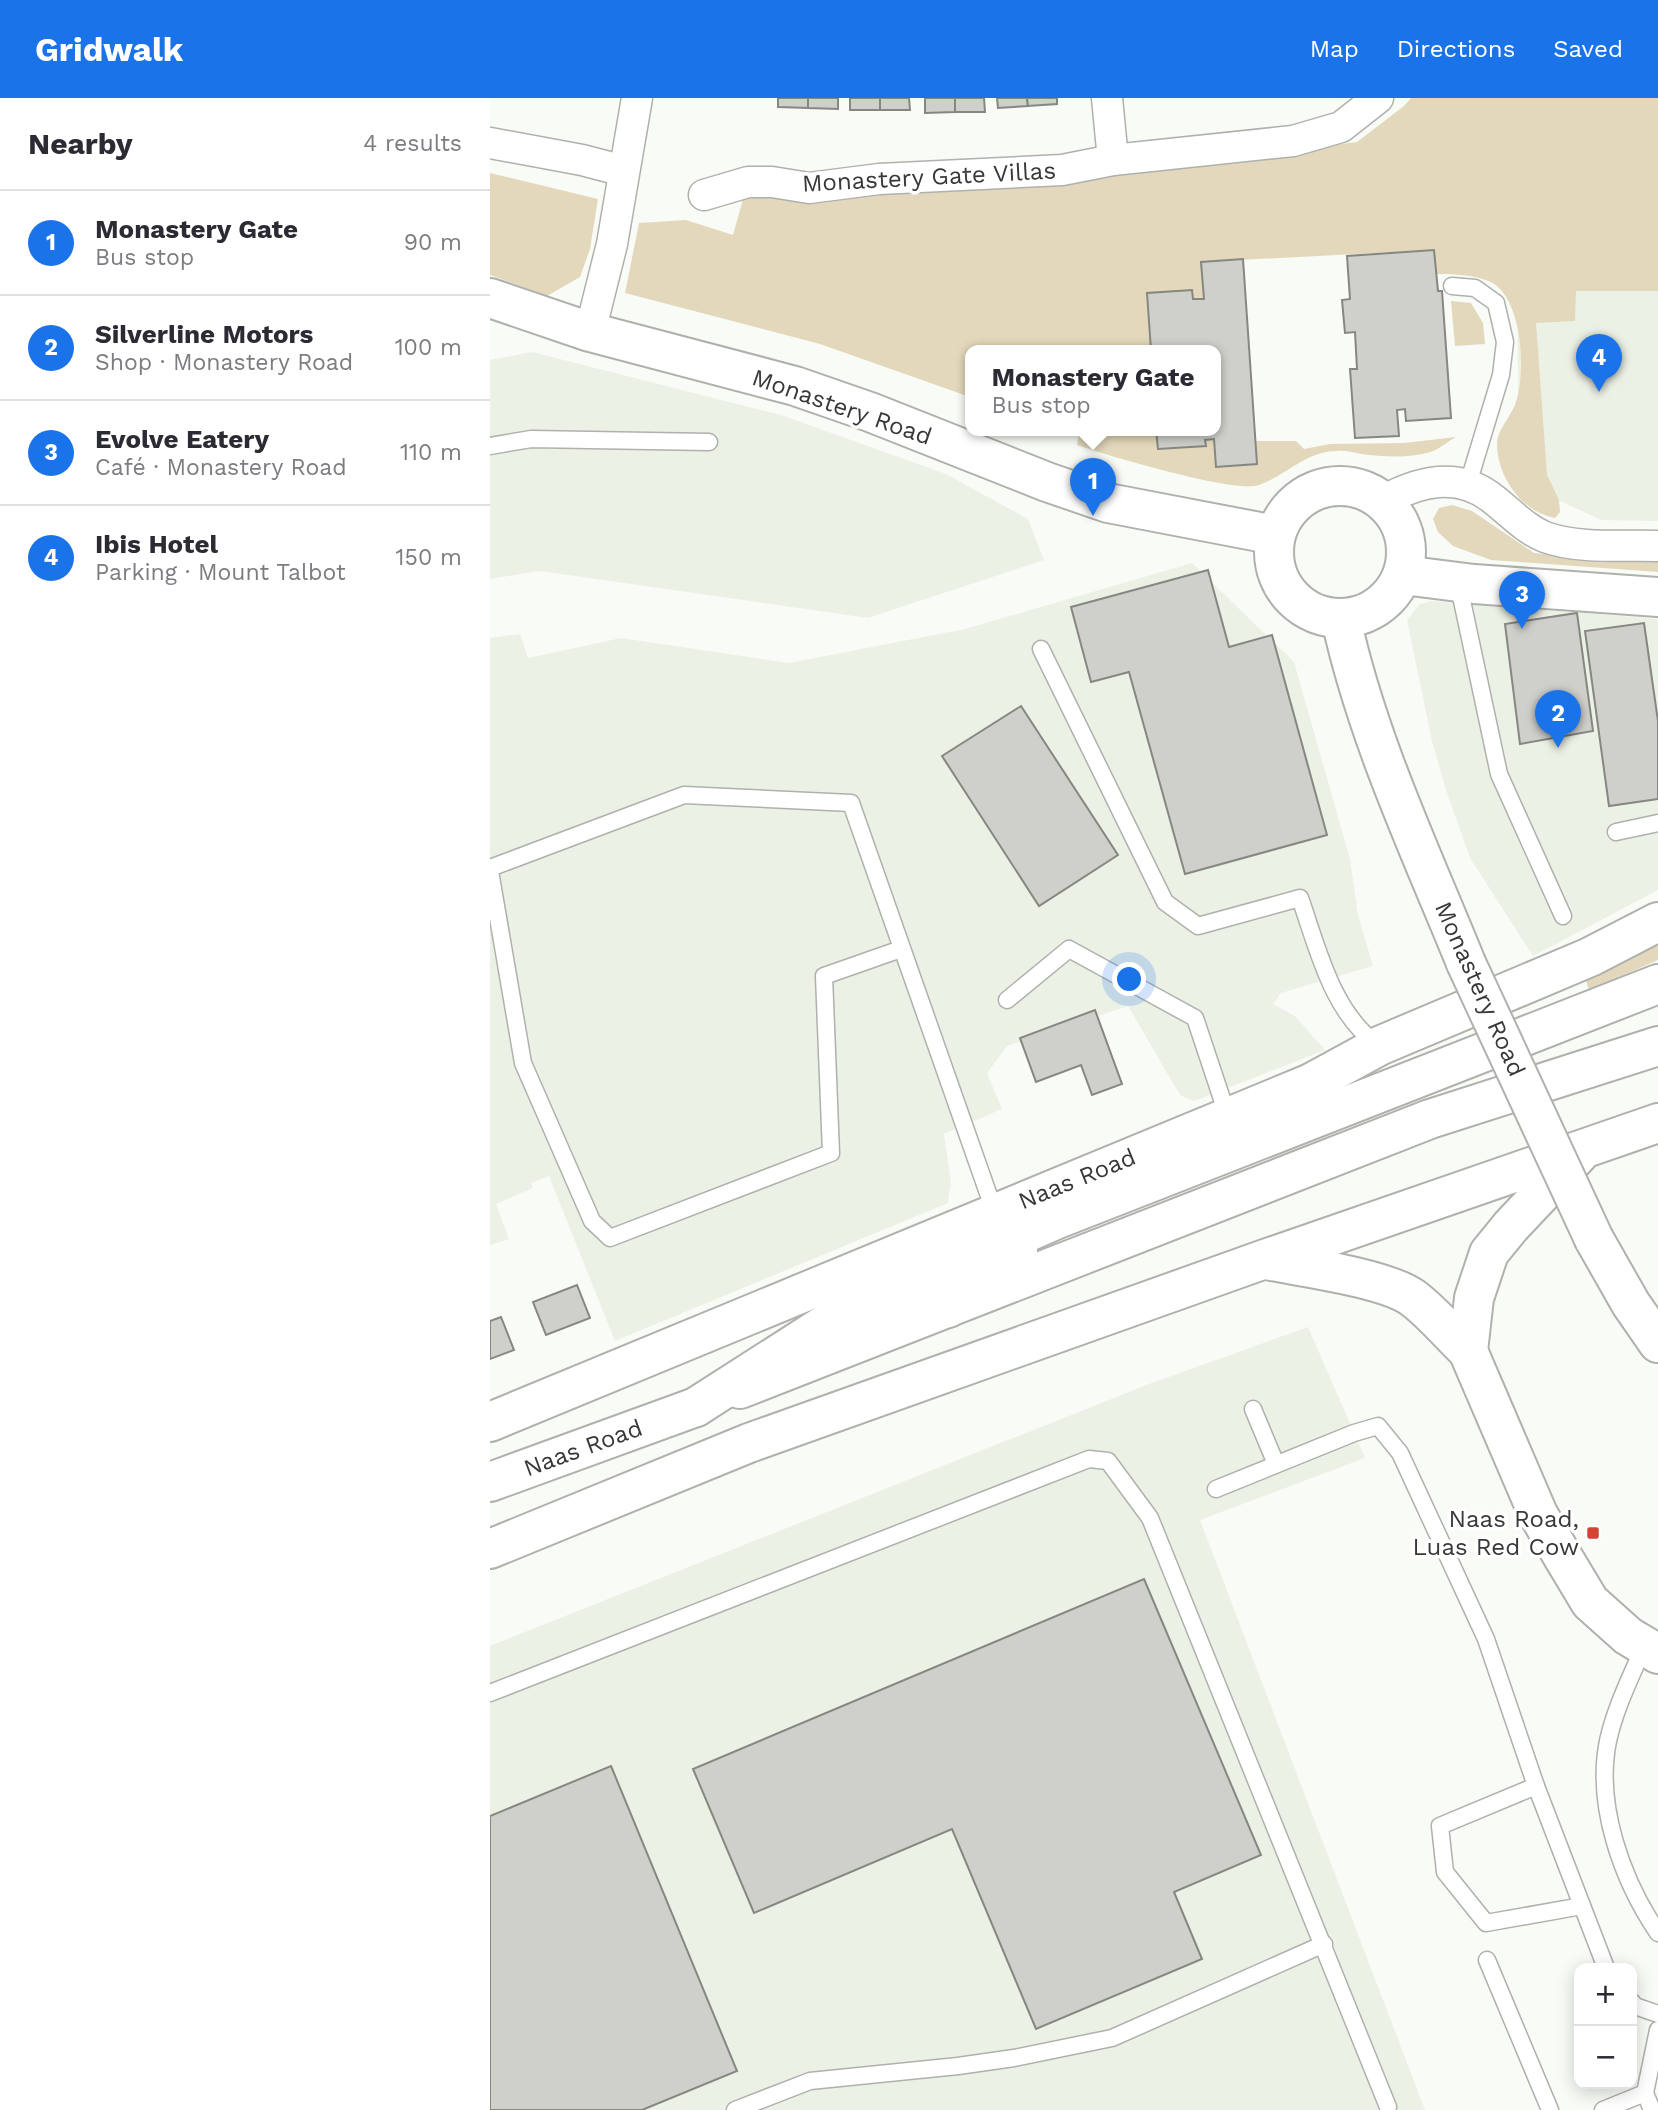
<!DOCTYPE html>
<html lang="en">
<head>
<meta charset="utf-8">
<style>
  :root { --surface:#fff; --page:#f2f2f3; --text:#2b2b33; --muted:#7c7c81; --line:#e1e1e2; --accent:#1a73e8 }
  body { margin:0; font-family:"Work Sans",sans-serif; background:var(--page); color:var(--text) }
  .controls { position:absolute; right:21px; bottom:21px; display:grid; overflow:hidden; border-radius:14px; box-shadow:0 4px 18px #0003 }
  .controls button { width:63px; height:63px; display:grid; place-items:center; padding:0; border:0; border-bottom:2px solid var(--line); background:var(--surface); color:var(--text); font:35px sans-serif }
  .you { position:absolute; left:640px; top:882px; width:24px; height:24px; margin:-18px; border:5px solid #fff; border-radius:50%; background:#1a73e8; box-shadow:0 0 0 10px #1a73e833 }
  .badge { display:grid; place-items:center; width:46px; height:46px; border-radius:50%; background:var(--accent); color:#fff; font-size:23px; font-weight:700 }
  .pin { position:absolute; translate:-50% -58px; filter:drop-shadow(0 2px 4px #0008) }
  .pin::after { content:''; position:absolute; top:37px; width:24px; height:21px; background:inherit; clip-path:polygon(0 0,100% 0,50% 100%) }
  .popup { position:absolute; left:475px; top:247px; width:256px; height:91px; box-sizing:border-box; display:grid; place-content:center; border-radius:14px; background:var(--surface); filter:drop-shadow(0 2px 5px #0005); font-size:23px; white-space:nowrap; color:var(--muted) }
  .popup b { font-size:26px; color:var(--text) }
  .popup::after { content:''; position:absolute; left:50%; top:100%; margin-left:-14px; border:14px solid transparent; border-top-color:var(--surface) }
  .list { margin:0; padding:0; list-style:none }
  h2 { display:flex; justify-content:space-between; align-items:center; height:91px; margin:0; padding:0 28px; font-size:30px }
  h2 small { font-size:23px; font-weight:400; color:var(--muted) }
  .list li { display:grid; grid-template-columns:46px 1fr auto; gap:21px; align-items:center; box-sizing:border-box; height:105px; padding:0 28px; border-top:2px solid var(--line) }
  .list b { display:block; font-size:26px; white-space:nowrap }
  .list p { margin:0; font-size:23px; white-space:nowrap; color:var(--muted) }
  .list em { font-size:23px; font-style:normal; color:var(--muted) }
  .map { position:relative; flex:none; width:1168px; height:2012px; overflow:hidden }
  header { display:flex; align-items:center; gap:42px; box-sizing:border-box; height:98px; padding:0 35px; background:var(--accent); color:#fff }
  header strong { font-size:33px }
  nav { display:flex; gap:38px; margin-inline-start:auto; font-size:24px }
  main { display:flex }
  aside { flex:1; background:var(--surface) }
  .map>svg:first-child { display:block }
</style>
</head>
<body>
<header>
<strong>Gridwalk</strong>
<nav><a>Map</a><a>Directions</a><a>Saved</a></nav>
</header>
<main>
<aside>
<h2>Nearby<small>4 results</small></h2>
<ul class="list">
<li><span class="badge">1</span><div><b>Monastery Gate</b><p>Bus stop</p></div><em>90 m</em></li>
<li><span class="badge">2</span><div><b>Silverline Motors</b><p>Shop · Monastery Road</p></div><em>100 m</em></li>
<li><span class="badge">3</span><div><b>Evolve Eatery</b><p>Café · Monastery Road</p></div><em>110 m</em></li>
<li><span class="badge">4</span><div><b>Ibis Hotel</b><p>Parking · Mount Talbot</p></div><em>150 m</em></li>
</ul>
</aside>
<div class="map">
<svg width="1168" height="2012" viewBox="0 0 1168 2012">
  <rect width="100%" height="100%" fill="#f9fbf6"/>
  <g fill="#ecf1e5">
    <polygon points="1168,166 1168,423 1111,422 1064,400 1053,408 1029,406 1027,168"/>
    <polygon points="42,254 291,317 456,376 538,421 554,462 378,520 50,473 0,481 0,262"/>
    <polygon points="702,465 804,564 860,761 868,817 883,868 791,895 783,906 805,918 835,952 704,1003 690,997 638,908 517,948 497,975 512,1011 454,1036 461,1084 458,1105 125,1243 59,1078 41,1085 43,1090 6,1106 19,1141 0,1147 0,540 30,536 38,560 131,540 299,565 475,531"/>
    <polygon points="942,503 1168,521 1168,792 1043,858 980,760 956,692 942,643 917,522 930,506"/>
    <polygon points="818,1229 875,1360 710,1422 935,2012 0,2012 0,1548 659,1286"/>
  </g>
  <g fill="#e3d8bb">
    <path d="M921,0H1168V193H1086L1085,223L1046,225L1057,377L1069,402L1070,414L1065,420C1032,414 1007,379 1007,345C1007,333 1020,319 1025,307C1036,277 1033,212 1008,189C996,177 963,176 946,176L944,152L711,164L714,201H703L702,192L657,195L661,252H480V299L330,246L135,195L149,125L196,122L243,137L255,94L313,104L380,94L517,90L867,44L914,8Z"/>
    <polygon points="0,75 108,101 100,151 90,179 57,198 0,177"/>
    <polygon points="961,203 981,205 993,225 995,246 965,248"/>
    <path d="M590,332H666L668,351L715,348V342L724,341L727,369L767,366L766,343H806L814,351L840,346L914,345L966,339C958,343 951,350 943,353C924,360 898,359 879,357C868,356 857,352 847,353C816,353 797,377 769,387C746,396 616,357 587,347Z"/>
    <polygon points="962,407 982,413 1044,455 1168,464 1168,474 1001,462 963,448 948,434 943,421 949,410"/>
    <polygon points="1168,846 1168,862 1099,892 1096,883"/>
  </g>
  <g fill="#d0d0cb" stroke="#868782" stroke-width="2">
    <polygon points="288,0 318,0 318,10 288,9"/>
    <polygon points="318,0 348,0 348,11 318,10"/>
    <rect x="360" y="0" width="30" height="12"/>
    <polygon points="390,0 419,0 420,12 390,12"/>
    <polygon points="435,0 465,0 465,14 435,15"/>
    <polygon points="465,0 494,0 495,14 465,14"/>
    <polygon points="507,0 537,0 538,8 508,10"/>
    <polygon points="537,0 567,0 567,6 538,8"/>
    <polygon points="944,152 948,193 952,193 961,320 916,323 915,311 907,312 909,338 865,340 860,271 867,271 865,234 855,235 852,202 860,201 857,158"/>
    <polygon points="753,161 767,366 726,369 724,341 715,342 716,348 668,351 666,332 726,332 726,252 661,252 657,195 702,192 703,201 714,201 711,164"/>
    <polygon points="718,472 739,549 782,537 837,737 695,776 639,574 601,584 581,509"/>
    <polygon points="1087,515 1103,633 1030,646 1015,526"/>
    <polygon points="1154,525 1168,623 1168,701 1119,708 1095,533"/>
    <polygon points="531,608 628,757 549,808 452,658"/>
    <polygon points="605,912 632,986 602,997 591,967 546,984 530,940"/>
    <polygon points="87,1187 100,1220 56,1237 43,1204"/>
    <polygon points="11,1219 24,1252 0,1261 0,1223"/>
    <polygon points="654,1481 771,1757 684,1794 712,1861 546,1931 462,1731 264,1815 203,1671"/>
    <polygon points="121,1668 247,1973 152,2012 0,2012 0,1718"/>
  </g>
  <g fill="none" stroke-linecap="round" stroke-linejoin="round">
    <defs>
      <g id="service">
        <polyline points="962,188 985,190 1006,205 1015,244 1011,277 978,386"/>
        <polyline points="0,348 41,341 219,344"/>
        <polyline points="968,484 1009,676 1073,818"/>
        <path d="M551,551L675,804L708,828L810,800C828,851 842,915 889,948"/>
        <polyline points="1126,734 1168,725"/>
        <polyline points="0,770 194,697 361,705 505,1115"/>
        <polyline points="0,773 33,965 102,1123 120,1140 341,1055 334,878 411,851"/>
        <polyline points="517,902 579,851 705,920 738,1019"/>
        <polyline points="763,1311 786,1366"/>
        <polyline points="726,1391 864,1335 888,1328 910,1355 996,1541 1046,1688 1116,1870"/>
        <path d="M1154,1548C1141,1579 1125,1610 1118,1643C1105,1707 1132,1782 1168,1835"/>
        <polyline points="0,1595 599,1361 618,1363 660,1420 898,2009"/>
        <polyline points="1046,1688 950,1728 955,1774 996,1825 1092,1808"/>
        <polyline points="997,1862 1060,2012"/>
        <polyline points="1142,1904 1145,1908 1168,1916"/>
        <polyline points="245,2012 320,1983 468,1968 524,1960 622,1940 834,1846"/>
        <polyline points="1113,2012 1155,1995"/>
        <polyline points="1162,2012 1155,1995 1168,1932"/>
      </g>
      <g id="minor">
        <polyline points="617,0 623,62"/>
        <polyline points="0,45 92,62 134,73"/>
        <polyline points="214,97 258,84 282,84 319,90 389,81 572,72 623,62 803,43 851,29 888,0"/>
        <polyline points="100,234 122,146 147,0"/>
        <path d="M893,403C929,383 968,373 1003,401C1020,414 1035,431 1055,439C1087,451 1134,447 1168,448"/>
      </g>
      <g id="tertiary">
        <polyline points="0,200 100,234 305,288 380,314 557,384 618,405 785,437"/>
        <path d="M851,521C877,640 930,752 976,865"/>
        <polyline points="1104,1141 1141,1206 1168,1245"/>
        <polyline points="978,1253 1048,1416 1073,1459 1100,1504 1138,1538 1168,1556"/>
      </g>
      <g id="secondary">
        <circle cx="850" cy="454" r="66"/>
        <polyline points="913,477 984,486 1168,499"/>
        <polyline points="250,1291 940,1021 1168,948"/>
        <polyline points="0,1324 821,985 889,948 1100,859 1168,824"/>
      </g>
      <g id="trunk">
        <path d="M776,1162C812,1169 895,1180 923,1200C943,1215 960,1236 978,1253"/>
        <polyline points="978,1253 984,1200 999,1155 1021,1128 1089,1056"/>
        <polyline points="0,1384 206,1309"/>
        <polyline points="0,1451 259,1345 775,1161 1168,1025"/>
      </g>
      <g id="motorway">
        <polyline points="458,1210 528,1152"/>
        <polyline points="206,1309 348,1218 565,1122 1168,886"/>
      </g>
    </defs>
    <use href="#service" stroke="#afb1ad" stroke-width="19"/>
    <use href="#minor" stroke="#afb1ad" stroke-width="33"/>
    <use href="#tertiary" stroke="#afb1ad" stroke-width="42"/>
    <use href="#secondary" stroke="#afb1ad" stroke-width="42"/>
    <use href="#trunk" stroke="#afb1ad" stroke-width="42"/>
    <use href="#motorway" stroke="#afb1ad" stroke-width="42"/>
    <use href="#service" stroke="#fff" stroke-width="16"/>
    <use href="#minor" stroke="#fff" stroke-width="30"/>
    <use href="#tertiary" stroke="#fff" stroke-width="38"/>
    <use href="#secondary" stroke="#fff" stroke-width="38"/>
    <use href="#trunk" stroke="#fff" stroke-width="38"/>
    <use href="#motorway" stroke="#fff" stroke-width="38"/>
    <defs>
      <polyline id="tertiary-bridge" points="976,865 1104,1141"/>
    </defs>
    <use href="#tertiary-bridge" stroke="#afb1ad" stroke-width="42" stroke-linecap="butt"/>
    <use href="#tertiary-bridge" stroke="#fff" stroke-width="38"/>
  </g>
  <rect fill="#d24436" stroke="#fff" stroke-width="2.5" x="1096" y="1428" width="14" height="14" rx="3.5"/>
  <g text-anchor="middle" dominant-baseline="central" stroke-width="7" stroke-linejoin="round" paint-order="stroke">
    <g font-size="24" fill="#383937" stroke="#fff">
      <text transform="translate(439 79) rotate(-3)">Monastery Gate Villas</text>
      <text transform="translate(352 309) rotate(19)">Monastery Road</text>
      <text transform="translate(990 891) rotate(66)">Monastery Road</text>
      <text transform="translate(587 1081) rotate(-22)">Naas Road</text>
      <text transform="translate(93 1350) rotate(-20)">Naas Road</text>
    </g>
    <g font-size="24" fill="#383937" stroke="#fff" text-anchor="end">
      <text x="1089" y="1421">Naas Road,<tspan x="1089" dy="28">Luas Red Cow</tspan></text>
    </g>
  </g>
</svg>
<div class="controls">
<button>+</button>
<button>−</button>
</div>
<div class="you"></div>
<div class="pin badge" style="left:603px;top:418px">1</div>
<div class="popup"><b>Monastery Gate</b>Bus stop</div>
<div class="pin badge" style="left:1068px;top:650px">2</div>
<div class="pin badge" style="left:1032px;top:531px">3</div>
<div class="pin badge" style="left:1109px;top:294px">4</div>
</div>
</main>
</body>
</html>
